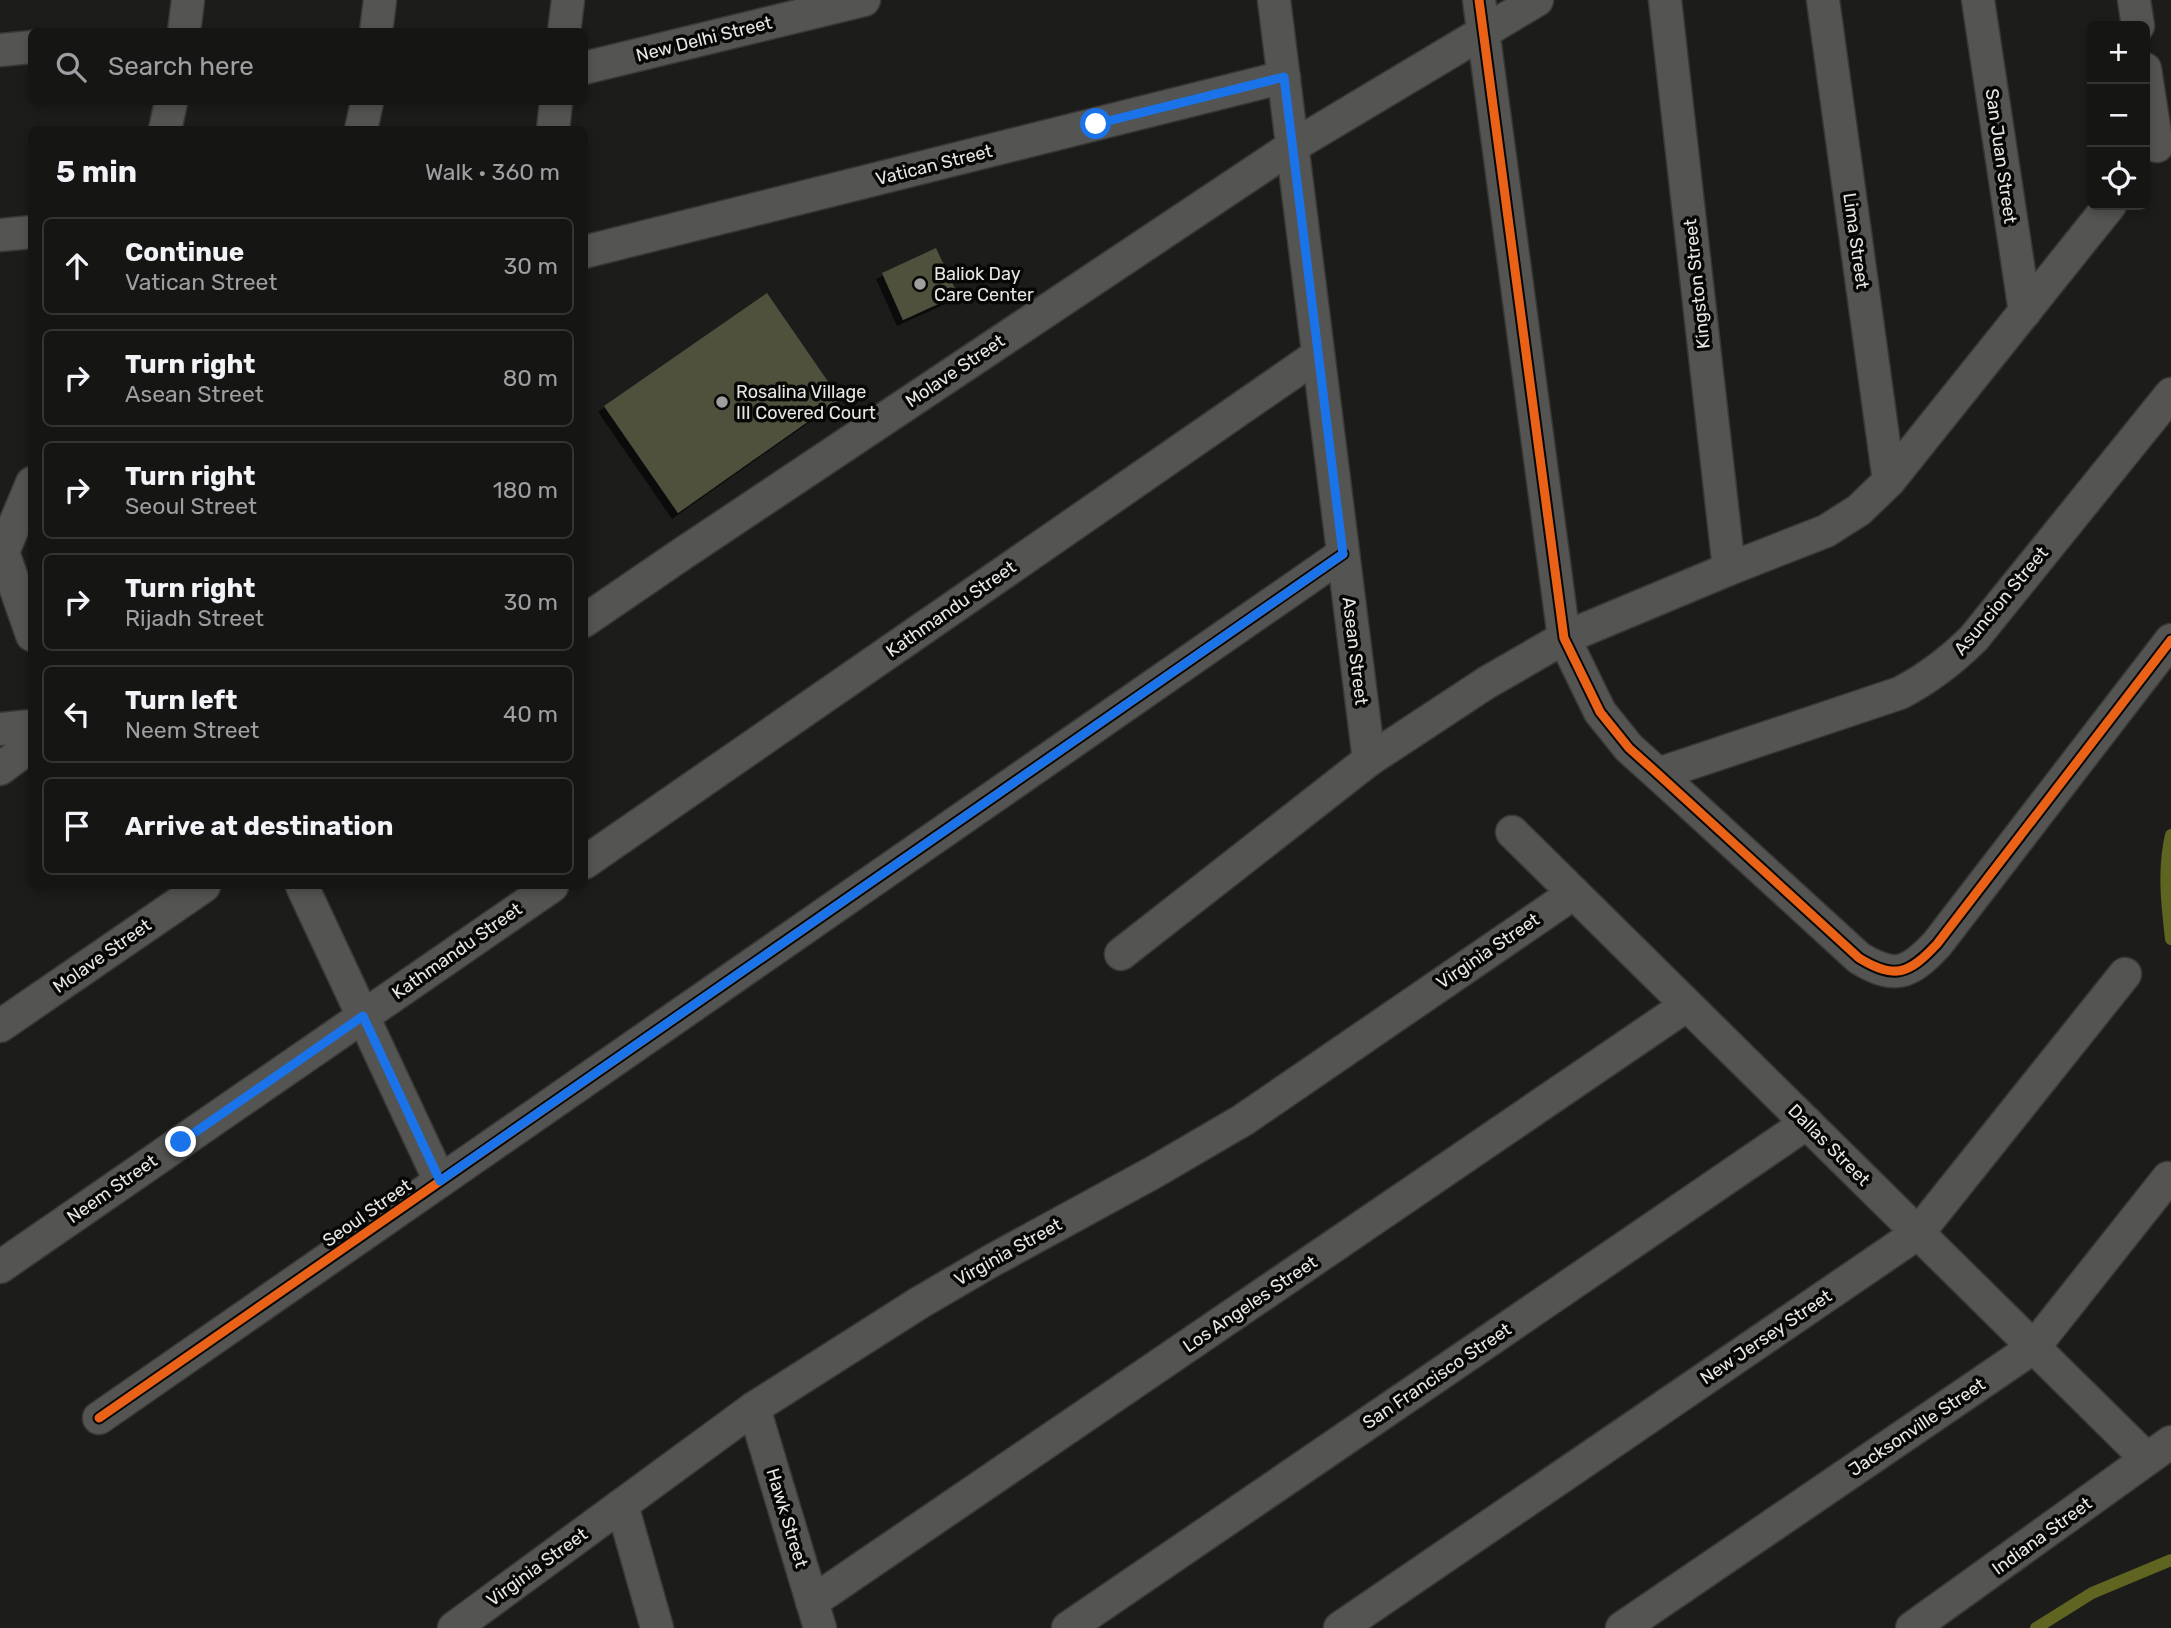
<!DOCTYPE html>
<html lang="en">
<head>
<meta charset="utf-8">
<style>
  :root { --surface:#151514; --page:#222; --text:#f1f3f6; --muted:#9d9fa0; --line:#343434 }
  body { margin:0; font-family:Rubik,sans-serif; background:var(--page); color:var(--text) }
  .controls { position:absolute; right:21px; top:21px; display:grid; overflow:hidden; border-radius:10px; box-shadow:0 4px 10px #0003 }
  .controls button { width:63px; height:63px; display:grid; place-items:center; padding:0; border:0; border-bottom:2px solid var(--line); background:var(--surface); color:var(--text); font:35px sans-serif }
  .stop { position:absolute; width:21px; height:21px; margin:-16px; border:5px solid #1a73e8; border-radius:50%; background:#fff }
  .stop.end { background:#1a73e8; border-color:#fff; box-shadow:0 2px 7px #0008 }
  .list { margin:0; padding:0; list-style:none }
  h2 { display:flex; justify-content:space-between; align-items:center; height:91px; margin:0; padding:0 28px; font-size:30px }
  h2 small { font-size:23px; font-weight:400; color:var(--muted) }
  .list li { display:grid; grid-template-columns:46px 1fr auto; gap:21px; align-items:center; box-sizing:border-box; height:98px; margin:0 14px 14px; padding:0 14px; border:2px solid var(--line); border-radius:10px }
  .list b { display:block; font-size:26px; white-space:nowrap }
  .list p { margin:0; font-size:23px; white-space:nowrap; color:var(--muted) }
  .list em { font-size:23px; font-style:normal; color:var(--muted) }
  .icon { flex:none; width:38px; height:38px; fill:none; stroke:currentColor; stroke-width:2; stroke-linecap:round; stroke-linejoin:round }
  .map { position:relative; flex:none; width:2171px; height:1628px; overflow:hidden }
  .search { position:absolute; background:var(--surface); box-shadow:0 4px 10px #0003; left:28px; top:28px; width:560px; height:77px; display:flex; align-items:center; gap:18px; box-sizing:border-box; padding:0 24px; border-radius:10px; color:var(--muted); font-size:26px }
  .panel { position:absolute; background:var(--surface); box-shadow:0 4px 10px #0003; left:28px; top:126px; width:560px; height:763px; border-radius:10px }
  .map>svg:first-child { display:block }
</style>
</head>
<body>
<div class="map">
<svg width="2171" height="1628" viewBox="0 0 2171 1628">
  <defs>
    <filter id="shadow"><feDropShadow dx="-6" dy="6" stdDeviation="0" flood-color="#0009"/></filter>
  </defs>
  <rect width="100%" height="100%" fill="#1c1c1b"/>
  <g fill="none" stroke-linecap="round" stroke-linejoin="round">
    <g stroke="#5f6421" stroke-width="12">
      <path d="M2171,835C2163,869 2167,904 2171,939"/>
      <polyline points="2036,1628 2092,1593 2171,1560"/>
    </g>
  </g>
  <g fill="#4f513e" filter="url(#shadow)">
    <polygon points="936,248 958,295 903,320 882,273"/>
    <polygon points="767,293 840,399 678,513 604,406"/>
  </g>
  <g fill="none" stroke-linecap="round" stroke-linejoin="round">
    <defs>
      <g id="street">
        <polyline points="1274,0 1369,760"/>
        <path d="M1479,0L1564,638L1600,712L1629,748L1658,774L1859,958C1895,980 1909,974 1937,944L2171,640"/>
        <polyline points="1665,0 1729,569"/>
        <polyline points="1823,0 1889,481"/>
        <polyline points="1978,0 2025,312"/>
        <polyline points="2134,0 2138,26"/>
        <polyline points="184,32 188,0"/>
        <polyline points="376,32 380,0"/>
        <polyline points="564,32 568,0"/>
        <polyline points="0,50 32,47"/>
        <polyline points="584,68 864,0"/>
        <polyline points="2145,69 2157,146"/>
        <polyline points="165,130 171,102"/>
        <polyline points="361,130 367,102"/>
        <polyline points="553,130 556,102"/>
        <polyline points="0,235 32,232"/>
        <polyline points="584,252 1284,77"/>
        <polyline points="32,483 3,552 32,635"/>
        <polyline points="584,621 682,554 1293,146 1537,0"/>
        <polyline points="0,729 32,726"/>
        <polyline points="0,769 32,745"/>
        <path d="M1658,774L1900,693C1929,678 1951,661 1974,638L2171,394"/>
        <polyline points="1512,832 2146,1458"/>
        <polyline points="584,863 1318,355"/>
        <polyline points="302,886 440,1181"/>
        <polyline points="1121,954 1369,760 1486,683 1564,638 1729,569 1826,531 1859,510 1889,481 2110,205"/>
        <polyline points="0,1026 204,886"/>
        <polyline points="0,1267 552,886"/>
        <polyline points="754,1408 820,1628"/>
        <polyline points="99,1418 1343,554"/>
        <polyline points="622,1505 657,1628"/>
        <polyline points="812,1602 1687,1005"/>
        <polyline points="454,1628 754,1408 919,1303 991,1261 1154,1172 1243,1120 1574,893"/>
        <polyline points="1068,1628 1807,1123"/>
        <polyline points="1340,1628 1918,1233 2125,974"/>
        <polyline points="1622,1628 2034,1347 2168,1178"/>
        <polyline points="1912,1628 2171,1442"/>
      </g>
    </defs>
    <use href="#street" stroke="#383837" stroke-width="35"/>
    <use href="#street" stroke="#545453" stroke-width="32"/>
    <defs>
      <g id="cycleway">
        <path d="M1479,0L1564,638L1600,712L1629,748L1658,774L1859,958C1895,980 1909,974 1937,944L2171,640"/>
        <polyline points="99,1418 1343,554"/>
      </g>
    </defs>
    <use href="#cycleway" stroke="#070706" stroke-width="13"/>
    <use href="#cycleway" stroke="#ea6118" stroke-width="9"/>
  </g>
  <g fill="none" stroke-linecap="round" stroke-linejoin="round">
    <polyline stroke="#1a73e8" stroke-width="9" points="181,1142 363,1016 440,1181 1343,554 1284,77 1096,124"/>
  </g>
  <g fill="#9f9f9e" stroke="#070706" stroke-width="2.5">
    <circle cx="920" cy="284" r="7"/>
    <circle cx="722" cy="402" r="7"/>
  </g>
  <g text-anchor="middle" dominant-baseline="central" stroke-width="7" stroke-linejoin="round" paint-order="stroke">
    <g font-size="18" fill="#e6e6e4" stroke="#070706">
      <text transform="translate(704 39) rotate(-14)">New Delhi Street</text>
      <text transform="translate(2001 156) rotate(82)">San Juan Street</text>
      <text transform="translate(934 165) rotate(-14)">Vatican Street</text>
      <text transform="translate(1856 241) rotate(82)">Lima Street</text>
      <text transform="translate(1697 284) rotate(-96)">Kingston Street</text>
      <text transform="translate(955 371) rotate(-34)">Molave Street</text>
      <text transform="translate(2001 601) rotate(-50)">Asuncion Street</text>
      <text transform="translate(951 609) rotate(-35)">Kathmandu Street</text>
      <text transform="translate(1355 651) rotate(83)">Asean Street</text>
      <text transform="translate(457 951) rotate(-35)">Kathmandu Street</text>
      <text transform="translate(1488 951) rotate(-34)">Virginia Street</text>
      <text transform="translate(102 956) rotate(-35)">Molave Street</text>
      <text transform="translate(1829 1145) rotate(45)">Dallas Street</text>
      <text transform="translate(112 1189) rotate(-35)">Neem Street</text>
      <text transform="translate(367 1213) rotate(-35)">Seoul Street</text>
      <text transform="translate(1008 1252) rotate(-29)">Virginia Street</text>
      <text transform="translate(1250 1304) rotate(-34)">Los Angeles Street</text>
      <text transform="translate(1766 1337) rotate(-34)">New Jersey Street</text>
      <text transform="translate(1437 1376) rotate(-34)">San Francisco Street</text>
      <text transform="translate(1917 1427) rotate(-34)">Jacksonville Street</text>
      <text transform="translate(787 1518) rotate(73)">Hawk Street</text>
      <text transform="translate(2042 1536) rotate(-36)">Indiana Street</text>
      <text transform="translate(537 1567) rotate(-36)">Virginia Street</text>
    </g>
    <g font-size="18" fill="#e6e6e4" stroke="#070706" text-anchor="start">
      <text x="934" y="274">Baliok Day<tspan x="934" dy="21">Care Center</tspan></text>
      <text x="736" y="392">Rosalina Village<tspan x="736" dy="21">III Covered Court</tspan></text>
    </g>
  </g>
</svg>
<div class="controls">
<button>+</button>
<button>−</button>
<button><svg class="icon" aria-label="locate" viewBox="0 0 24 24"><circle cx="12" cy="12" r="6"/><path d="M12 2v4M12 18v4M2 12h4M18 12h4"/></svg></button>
</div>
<div class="stop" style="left:1096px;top:124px"></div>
<div class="stop end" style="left:181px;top:1142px"></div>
<div class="search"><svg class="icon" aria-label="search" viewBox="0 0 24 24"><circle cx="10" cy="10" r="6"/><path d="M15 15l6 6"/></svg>Search here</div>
<section class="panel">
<h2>5 min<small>Walk · 360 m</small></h2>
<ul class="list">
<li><svg class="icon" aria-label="ahead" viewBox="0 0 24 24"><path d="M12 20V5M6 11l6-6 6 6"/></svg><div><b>Continue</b><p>Vatican Street</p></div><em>30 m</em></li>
<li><svg class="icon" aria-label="right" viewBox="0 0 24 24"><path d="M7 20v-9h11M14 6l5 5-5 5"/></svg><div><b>Turn right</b><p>Asean Street</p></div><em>80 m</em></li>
<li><svg class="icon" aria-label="right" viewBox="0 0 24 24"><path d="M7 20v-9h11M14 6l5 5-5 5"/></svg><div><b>Turn right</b><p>Seoul Street</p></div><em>180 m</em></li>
<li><svg class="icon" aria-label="right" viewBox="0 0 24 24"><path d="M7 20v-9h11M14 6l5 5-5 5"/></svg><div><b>Turn right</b><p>Rijadh Street</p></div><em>30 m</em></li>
<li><svg class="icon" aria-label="left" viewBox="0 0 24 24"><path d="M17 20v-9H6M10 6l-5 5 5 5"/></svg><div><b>Turn left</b><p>Neem Street</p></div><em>40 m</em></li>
<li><svg class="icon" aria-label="arrive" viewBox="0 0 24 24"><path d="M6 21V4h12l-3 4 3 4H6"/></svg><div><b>Arrive at destination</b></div></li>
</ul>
</section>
</div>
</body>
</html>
